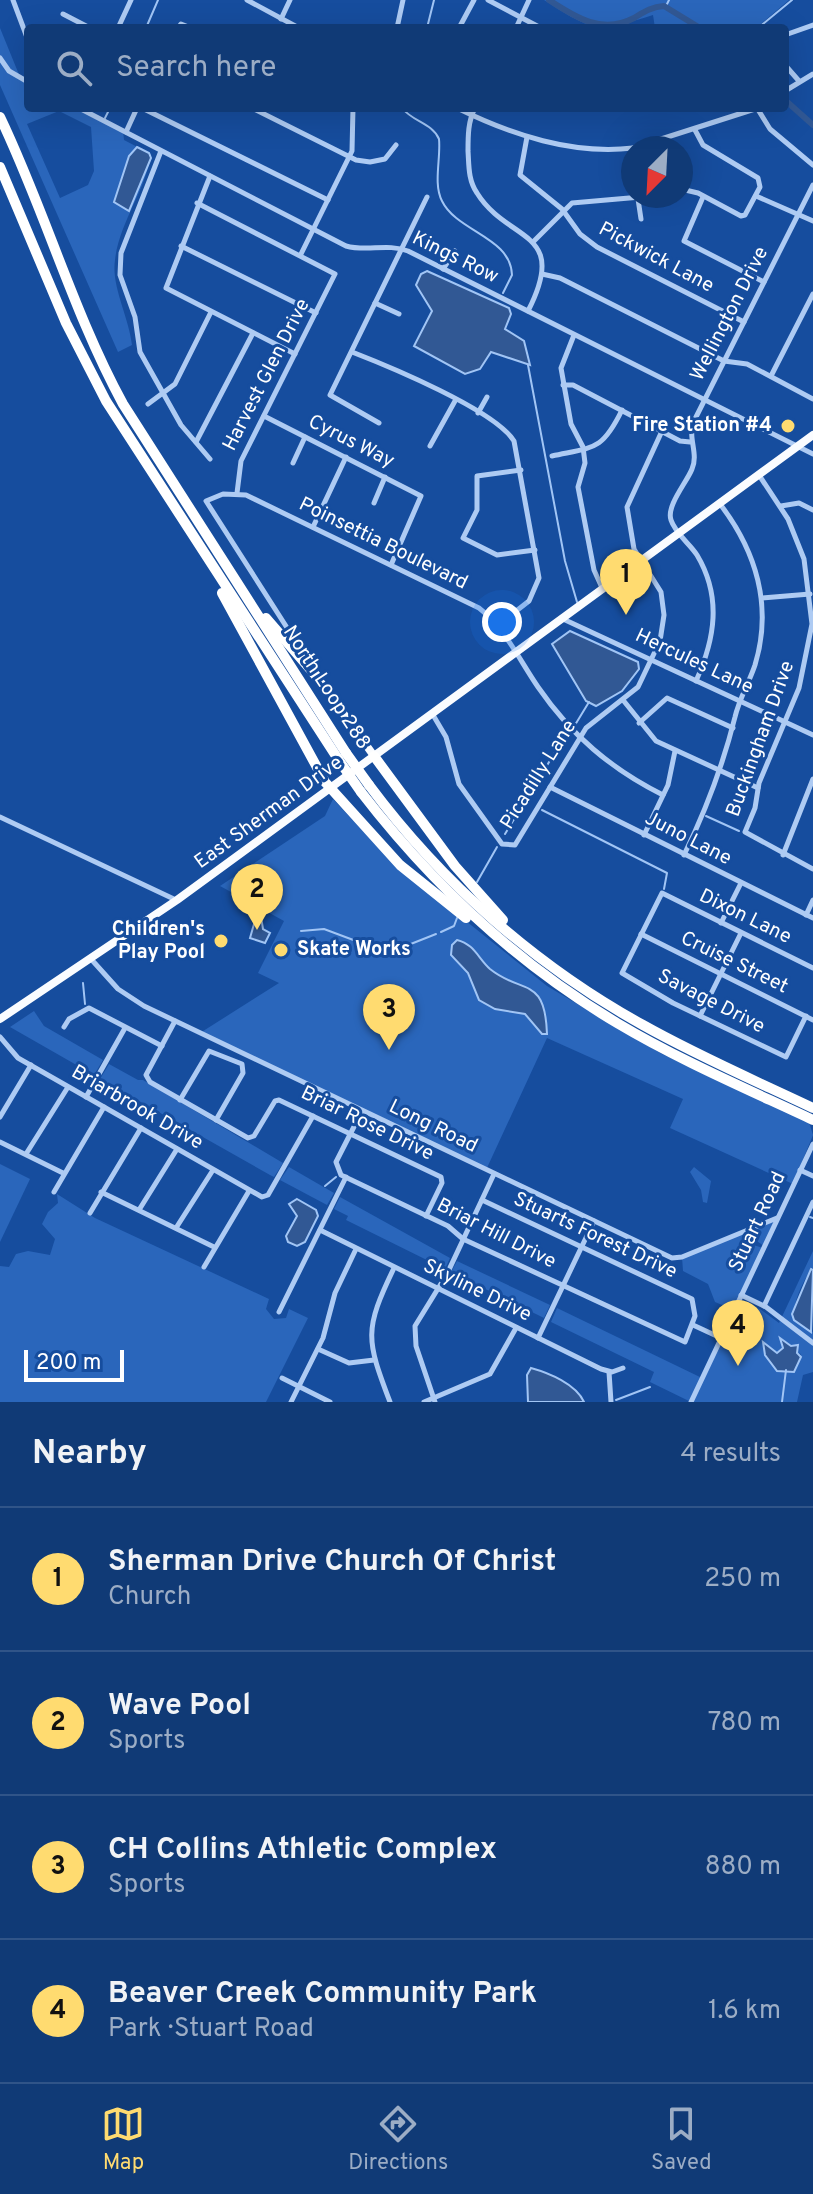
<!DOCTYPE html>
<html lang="en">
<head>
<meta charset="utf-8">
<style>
  :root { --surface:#103a76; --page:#19417b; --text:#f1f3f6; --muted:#9cadc5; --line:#305488; --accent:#ffdb70 }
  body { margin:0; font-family:Overpass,sans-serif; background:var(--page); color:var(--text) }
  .compass { position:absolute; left:621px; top:136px; width:72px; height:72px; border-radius:50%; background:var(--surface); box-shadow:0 8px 32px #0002; rotate:204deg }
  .scale { position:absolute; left:24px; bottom:20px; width:100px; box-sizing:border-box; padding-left:8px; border:4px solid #fff; border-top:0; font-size:22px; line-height:28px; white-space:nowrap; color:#fff; -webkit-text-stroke:6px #164d9e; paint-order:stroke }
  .you { position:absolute; left:502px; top:622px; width:28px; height:28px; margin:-20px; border:6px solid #fff; border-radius:50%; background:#1a73e8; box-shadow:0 0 0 12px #1a73e833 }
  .badge { display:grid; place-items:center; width:52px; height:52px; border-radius:50%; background:var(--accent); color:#111; font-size:26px; font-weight:700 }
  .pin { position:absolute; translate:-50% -66px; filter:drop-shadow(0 2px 4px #0008) }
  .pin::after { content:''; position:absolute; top:42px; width:28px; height:24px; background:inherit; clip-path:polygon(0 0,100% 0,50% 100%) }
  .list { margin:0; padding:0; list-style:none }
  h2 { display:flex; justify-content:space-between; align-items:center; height:104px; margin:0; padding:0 32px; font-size:34px }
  h2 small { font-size:26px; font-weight:400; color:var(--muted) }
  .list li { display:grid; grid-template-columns:52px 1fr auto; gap:24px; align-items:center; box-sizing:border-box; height:144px; padding:0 32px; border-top:2px solid var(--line) }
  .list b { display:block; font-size:30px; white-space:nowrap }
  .list p { margin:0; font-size:26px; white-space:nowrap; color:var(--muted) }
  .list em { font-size:26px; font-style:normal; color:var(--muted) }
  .icon { flex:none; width:44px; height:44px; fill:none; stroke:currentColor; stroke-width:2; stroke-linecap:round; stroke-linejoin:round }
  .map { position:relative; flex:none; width:813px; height:1402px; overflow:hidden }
  .search { position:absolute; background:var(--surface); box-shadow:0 8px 32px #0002; left:24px; right:24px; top:24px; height:88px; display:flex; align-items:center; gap:20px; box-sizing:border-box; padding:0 28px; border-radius:8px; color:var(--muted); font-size:30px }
  .sheet { height:680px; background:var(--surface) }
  nav { display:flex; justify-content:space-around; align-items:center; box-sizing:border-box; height:112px; border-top:2px solid var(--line); background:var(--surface); font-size:22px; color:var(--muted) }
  nav a { display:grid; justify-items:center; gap:4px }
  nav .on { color:var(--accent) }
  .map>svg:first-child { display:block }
</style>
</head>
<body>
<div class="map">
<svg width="813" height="1402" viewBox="0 0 813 1402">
  <rect width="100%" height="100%" fill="#164d9e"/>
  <g fill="#2a66bb" fill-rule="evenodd">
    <path d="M544,0H789L756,28H655L653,15C596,33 594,32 544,0Z"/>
    <path d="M0,28L20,77L28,82V108H79L123,130L124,140L151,154C146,190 119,223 115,260C111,286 129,317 132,345L118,352L0,85ZM59,111L91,127L94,171L88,185L60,198L27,124Z"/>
    <polygon points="333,799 391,861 547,986 662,1054 809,1122 813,1135 793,1184 670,1128 683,1099 547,1038 486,1170 200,1033 279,983 258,973 284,921 220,886 325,816"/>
    <polygon points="34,1011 44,1026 103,1060 94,1075 10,1027"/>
    <polygon points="109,1064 138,1080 143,1080 283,1163 274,1177 270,1175 100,1079"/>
    <polygon points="0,1164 30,1179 0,1242"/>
    <polygon points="289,1167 334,1193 327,1205 280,1180"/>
    <polygon points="694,1167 711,1181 707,1203 703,1202 701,1190 690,1172"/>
    <polygon points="57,1194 95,1218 269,1299 266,1309 274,1319 286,1318 289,1309 308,1318 266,1402 0,1402 0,1266 9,1267 16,1254 28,1251 50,1255 55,1239 42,1224 48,1212 58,1203"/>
    <polygon points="340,1197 450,1258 445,1269 346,1220 348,1216 334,1209"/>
    <polygon points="777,1218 764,1246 751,1237 747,1243 763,1248 734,1310 715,1302 708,1284 683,1271 682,1257"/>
    <path d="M813,1251V1270C804,1275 791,1308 794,1320L813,1332V1372L803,1375L797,1402H691L650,1382L654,1372L551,1322L557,1308L702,1378L742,1303L760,1309L779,1323ZM781,1338L791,1346L798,1345L797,1353L801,1354L794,1372L778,1371L765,1355L763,1342L777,1353L783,1348Z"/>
    <polygon points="457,1261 550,1305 544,1318 451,1272"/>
  </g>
  <g fill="#315894" stroke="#a1c5f5" stroke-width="2">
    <polygon points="137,147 149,153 151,158 129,211 114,202 129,156"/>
    <polygon points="427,271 509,308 511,314 505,329 524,341 530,365 491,352 480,369 465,374 414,346 432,311 416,285 421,274"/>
    <polygon points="570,631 638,662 639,669 622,691 596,706 586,701 552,644"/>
    <polygon points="256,917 261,917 263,929 270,933 265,943 250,938"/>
    <path d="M457,940C474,944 478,958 490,969C522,995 545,975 547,1034H542L525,1014L495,1009L479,1000L468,973L451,955L452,945Z"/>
    <polygon points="297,1199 316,1210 318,1216 305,1242 297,1246 288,1242 286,1236 297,1216 289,1204"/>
    <polygon points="811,1269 813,1270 811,1332 794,1320 792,1314"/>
    <polygon points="780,1338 791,1346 798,1345 797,1353 801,1357 794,1372 777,1371 765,1355 763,1342 777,1353 783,1348"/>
    <path d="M531,1368C549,1373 576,1384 584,1402H528L527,1375Z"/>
  </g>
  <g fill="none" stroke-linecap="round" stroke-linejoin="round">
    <g stroke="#a1c5f5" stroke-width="2">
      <polyline points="666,6 669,0"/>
      <polyline points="146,28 158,0"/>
      <polyline points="427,28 434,0"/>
      <polyline points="758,28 792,0"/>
      <path d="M402,108C413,122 432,123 439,139C441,158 433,184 442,201C457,232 511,237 512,275L503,293"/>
      <polyline points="105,118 110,108"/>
      <polyline points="528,365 565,561 577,602"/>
      <polyline points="575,725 589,702"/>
      <polyline points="542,810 667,873 664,889"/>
      <polyline points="706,816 739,831"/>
      <polyline points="505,834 565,736"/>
      <polyline points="477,882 497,847"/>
      <polyline points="301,931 324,929 388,953 436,934"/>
      <polyline points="441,932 454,926 457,918"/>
      <polyline points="83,983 85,1004"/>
      <polyline points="325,1186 336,1177"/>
      <polyline points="810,1217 813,1218"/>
      <polyline points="616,1400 650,1387"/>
      <polyline points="782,1402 786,1370"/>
    </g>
    <g stroke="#315894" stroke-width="6">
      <path d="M549,0C575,17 602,35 634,18C644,12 651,7 664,6L700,28"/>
      <polyline points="785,100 813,125"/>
    </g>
    <g stroke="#aecbf3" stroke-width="5">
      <polyline points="13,0 28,40"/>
      <polyline points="247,0 299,28"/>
      <polyline points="488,0 541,28"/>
      <polyline points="63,14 90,28"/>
      <polyline points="281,19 290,0"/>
      <polyline points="118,28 131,0"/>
      <polyline points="178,28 181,24 191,28"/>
      <polyline points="397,28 403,0"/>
      <polyline points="459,28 474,0"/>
      <polyline points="516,28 529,0"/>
      <polyline points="785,35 813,25"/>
      <polyline points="0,58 9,71 28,82"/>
      <polyline points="785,65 799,81"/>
      <polyline points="785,91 813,74"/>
      <path d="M79,108L346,246C367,252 387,243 408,251L813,454"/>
      <polyline points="142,108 328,200"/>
      <polyline points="252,108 356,160 370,162 385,159 396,145"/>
      <path d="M457,108C512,135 572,155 633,148"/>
      <path d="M475,108C468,121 468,136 468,151C469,165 468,180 477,193C508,243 570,229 528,311"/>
      <polyline points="757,108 770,129 813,165"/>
      <polyline points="126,132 137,108"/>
      <polyline points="527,137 520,175 562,209 580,234 597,247 744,322"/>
      <polyline points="633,148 758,108"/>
      <polyline points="161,151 121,253 120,275 135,317 140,352 181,425 210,459"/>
      <polyline points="210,176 166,288 295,354"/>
      <polyline points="681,189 698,193 741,216 745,215 760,187 758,178 703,145 695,130"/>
      <polyline points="756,196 813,221"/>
      <polyline points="703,197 684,241 764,282"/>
      <polyline points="638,199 641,219"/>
      <polyline points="197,203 335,274 241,461 237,493"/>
      <polyline points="533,242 572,203 652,196"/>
      <polyline points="181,246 316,313"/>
      <polyline points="301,254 352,151 353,108"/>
      <polyline points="443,269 455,251"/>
      <polyline points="542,274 560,278 724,361 747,364 813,399"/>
      <polyline points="375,303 399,314"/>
      <polyline points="574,335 561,368 571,424 583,447 585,463 578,487 594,570 603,590"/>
      <path d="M352,352C388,366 495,410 514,441L539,578L529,601L497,626"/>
      <polyline points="771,376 813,294"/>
      <polyline points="563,385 573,385 680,441 690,442"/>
      <polyline points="148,404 175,384 211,312"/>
      <polyline points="478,413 487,397"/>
      <polyline points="264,416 421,496 391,565"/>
      <polyline points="379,423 330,395 427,197"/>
      <polyline points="196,442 253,333"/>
      <polyline points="430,446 455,401"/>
      <path d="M552,456C594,447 602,451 622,410"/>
      <polyline points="293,463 305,437"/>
      <polyline points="521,470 477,476 477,510 463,538 497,555 535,550"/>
      <polyline points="759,475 788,519 804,559 812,624 799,688 759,783 755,808 745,832 813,869"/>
      <polyline points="374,503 385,477"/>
      <polyline points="781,506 799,503 813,510"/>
      <polyline points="313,527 346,457"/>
      <polyline points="762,598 810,594"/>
      <polyline points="563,619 813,735"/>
      <path d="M307,659L206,501L223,494L246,495L479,608C505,628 520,661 538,687C571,735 611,769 663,795"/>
      <path d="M696,681C715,639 722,597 697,555C690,544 675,533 671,520C666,506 687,482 692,469C699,453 687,438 694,421L813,185"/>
      <polyline points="623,700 656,741 758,788"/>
      <polyline points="433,715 446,737 459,784 502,844 515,845 586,728 638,687 660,641 664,615 661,592 634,549 627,507 662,431"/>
      <polyline points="639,723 667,698 733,728"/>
      <polyline points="550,787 813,918"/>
      <polyline points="0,817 176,900"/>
      <polyline points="644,835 668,785 675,751"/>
      <path d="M684,855C706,810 723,765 735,717C739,699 749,683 755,665C773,606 756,551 720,504"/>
      <polyline points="783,855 813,779"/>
      <polyline points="806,915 813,900"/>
      <polyline points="721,923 741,883"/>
      <polyline points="641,934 813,1020"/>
      <polyline points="91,959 118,989 144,1006 672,1258 682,1257 777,1218"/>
      <polyline points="700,1016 741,933"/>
      <polyline points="806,1016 786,1057 673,1003 622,973 662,893 813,968"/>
      <polyline points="175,1021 146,1075 150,1082 248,1138 254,1136 275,1101 279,1100 441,1177 442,1183 426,1216"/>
      <polyline points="64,1027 69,1019 89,1008 162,1046"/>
      <polyline points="0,1037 18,1058 262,1197 268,1195 313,1116"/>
      <polyline points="86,1097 125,1028"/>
      <polyline points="180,1100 209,1051 242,1064 243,1073 216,1120"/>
      <polyline points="362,1111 336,1162 341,1175 448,1226 463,1239 685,1342 695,1316 692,1299 482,1200"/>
      <polyline points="0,1117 31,1065"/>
      <polyline points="0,1142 63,1173"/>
      <polyline points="26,1154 68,1087"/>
      <polyline points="800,1170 813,1176"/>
      <polyline points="54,1192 104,1107"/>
      <polyline points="101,1192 214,1247"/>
      <polyline points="139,1210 177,1149"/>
      <polyline points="90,1213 141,1128"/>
      <polyline points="176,1228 213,1170"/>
      <polyline points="320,1230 601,1369 612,1372 623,1368"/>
      <polyline points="204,1267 249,1191"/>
      <polyline points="741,1295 766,1307 813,1343"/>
      <polyline points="764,1306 813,1202"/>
      <polyline points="279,1312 346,1177"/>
      <polyline points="693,1325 721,1338"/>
      <polyline points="538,1338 594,1221"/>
      <polyline points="318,1349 349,1363 374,1360"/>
      <polyline points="609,1372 611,1402"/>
      <polyline points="282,1378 330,1402"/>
      <polyline points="291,1402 323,1338 335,1293 356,1249"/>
      <path d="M390,1402C366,1339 364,1330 394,1268"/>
      <polyline points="424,1402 490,1374 516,1328"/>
      <polyline points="435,1402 416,1346 415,1326 447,1274 494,1174"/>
      <polyline points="691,1402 813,1144"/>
    </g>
    <g stroke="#fafcff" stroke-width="8">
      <polyline points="317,677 374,756"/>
      <polyline points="0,1019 177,900 813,435"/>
    </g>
    <g stroke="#fff" stroke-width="10">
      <path d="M0,117C45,211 73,312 123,404L346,753"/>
      <polyline points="0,167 66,323 106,401 338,759"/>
      <polyline points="222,593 325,782 400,865 466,918"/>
      <polyline points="266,618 317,677"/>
      <polyline points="374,756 455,866 503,920"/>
      <path d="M369,785C442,883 536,966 643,1025C698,1056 756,1081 813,1108"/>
      <path d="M361,792C432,884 516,963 617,1023C679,1060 747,1089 813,1120"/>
    </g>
    <g stroke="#fff" stroke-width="10">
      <polyline points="346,753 369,785"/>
      <polyline points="338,759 361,792"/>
    </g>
  </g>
  <g fill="#ffdb70" stroke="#164d9e" stroke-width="3">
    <circle cx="788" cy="426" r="8"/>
    <circle cx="221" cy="941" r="8"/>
    <circle cx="281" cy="950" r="8"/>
  </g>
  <g text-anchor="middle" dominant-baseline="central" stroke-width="6" stroke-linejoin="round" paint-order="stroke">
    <g font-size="20" fill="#fff" stroke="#164d9e">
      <text transform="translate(455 258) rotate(26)">Kings Row</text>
      <text transform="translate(656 258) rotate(28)">Pickwick Lane</text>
      <text transform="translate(730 314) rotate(-63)">Wellington Drive</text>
      <text transform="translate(267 375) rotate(-63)">Harvest Glen Drive</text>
      <text transform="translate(351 442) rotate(27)">Cyrus Way</text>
      <text transform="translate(383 544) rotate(26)">Poinsettia Boulevard</text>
      <text transform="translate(694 662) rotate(25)">Hercules Lane</text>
      <text transform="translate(326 688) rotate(57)">North Loop 288</text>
      <text transform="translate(761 739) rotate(-70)">Buckingham Drive</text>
      <text transform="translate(539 775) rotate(-58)">Picadilly Lane</text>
      <text transform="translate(269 813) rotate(-36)">East Sherman Drive</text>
      <text transform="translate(688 839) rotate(27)">Juno Lane</text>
      <text transform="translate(745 917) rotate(26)">Dixon Lane</text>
      <text transform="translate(734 963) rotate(26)">Cruise Street</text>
      <text transform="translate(711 1002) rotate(27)">Savage Drive</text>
      <text transform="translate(137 1108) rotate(30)">Briarbrook Drive</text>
      <text transform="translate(367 1124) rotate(26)">Briar Rose Drive</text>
      <text transform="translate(433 1127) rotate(26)">Long Road</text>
      <text transform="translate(758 1222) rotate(-65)">Stuart Road</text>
      <text transform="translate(496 1234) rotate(27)">Briar Hill Drive</text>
      <text transform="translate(595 1236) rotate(25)">Stuarts Forest Drive</text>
      <text transform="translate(477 1291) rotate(26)">Skyline Drive</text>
    </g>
    <g font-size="20" font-weight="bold" fill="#fff" stroke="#164d9e" text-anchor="end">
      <text x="772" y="426">Fire Station #4</text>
      <text x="205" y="930">Children's<tspan x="205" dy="23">Play Pool</tspan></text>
      <text x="297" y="950" text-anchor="start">Skate Works</text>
    </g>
  </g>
</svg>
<svg class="compass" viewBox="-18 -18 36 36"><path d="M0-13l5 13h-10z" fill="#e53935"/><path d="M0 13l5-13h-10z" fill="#9cadc5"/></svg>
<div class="scale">200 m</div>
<div class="you"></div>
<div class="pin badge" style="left:626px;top:615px">1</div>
<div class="pin badge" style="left:257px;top:930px">2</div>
<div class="pin badge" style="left:389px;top:1050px">3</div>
<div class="pin badge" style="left:738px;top:1366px">4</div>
<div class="search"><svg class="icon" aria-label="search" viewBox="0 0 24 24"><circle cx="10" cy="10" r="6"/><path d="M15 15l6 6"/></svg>Search here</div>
</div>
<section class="sheet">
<h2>Nearby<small>4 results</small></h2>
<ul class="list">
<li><span class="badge">1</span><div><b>Sherman Drive Church Of Christ</b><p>Church</p></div><em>250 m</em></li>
<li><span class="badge">2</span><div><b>Wave Pool</b><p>Sports</p></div><em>780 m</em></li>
<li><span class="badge">3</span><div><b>CH Collins Athletic Complex</b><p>Sports</p></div><em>880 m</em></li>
<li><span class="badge">4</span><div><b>Beaver Creek Community Park</b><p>Park · Stuart Road</p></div><em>1.6 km</em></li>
</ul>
</section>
<nav>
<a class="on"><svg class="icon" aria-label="map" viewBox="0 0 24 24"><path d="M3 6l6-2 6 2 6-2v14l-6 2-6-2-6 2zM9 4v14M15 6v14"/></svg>Map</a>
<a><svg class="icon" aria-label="directions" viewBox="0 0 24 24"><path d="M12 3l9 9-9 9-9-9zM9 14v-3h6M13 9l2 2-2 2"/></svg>Directions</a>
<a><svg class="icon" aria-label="saved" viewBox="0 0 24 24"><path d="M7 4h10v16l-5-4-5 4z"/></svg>Saved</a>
</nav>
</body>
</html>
